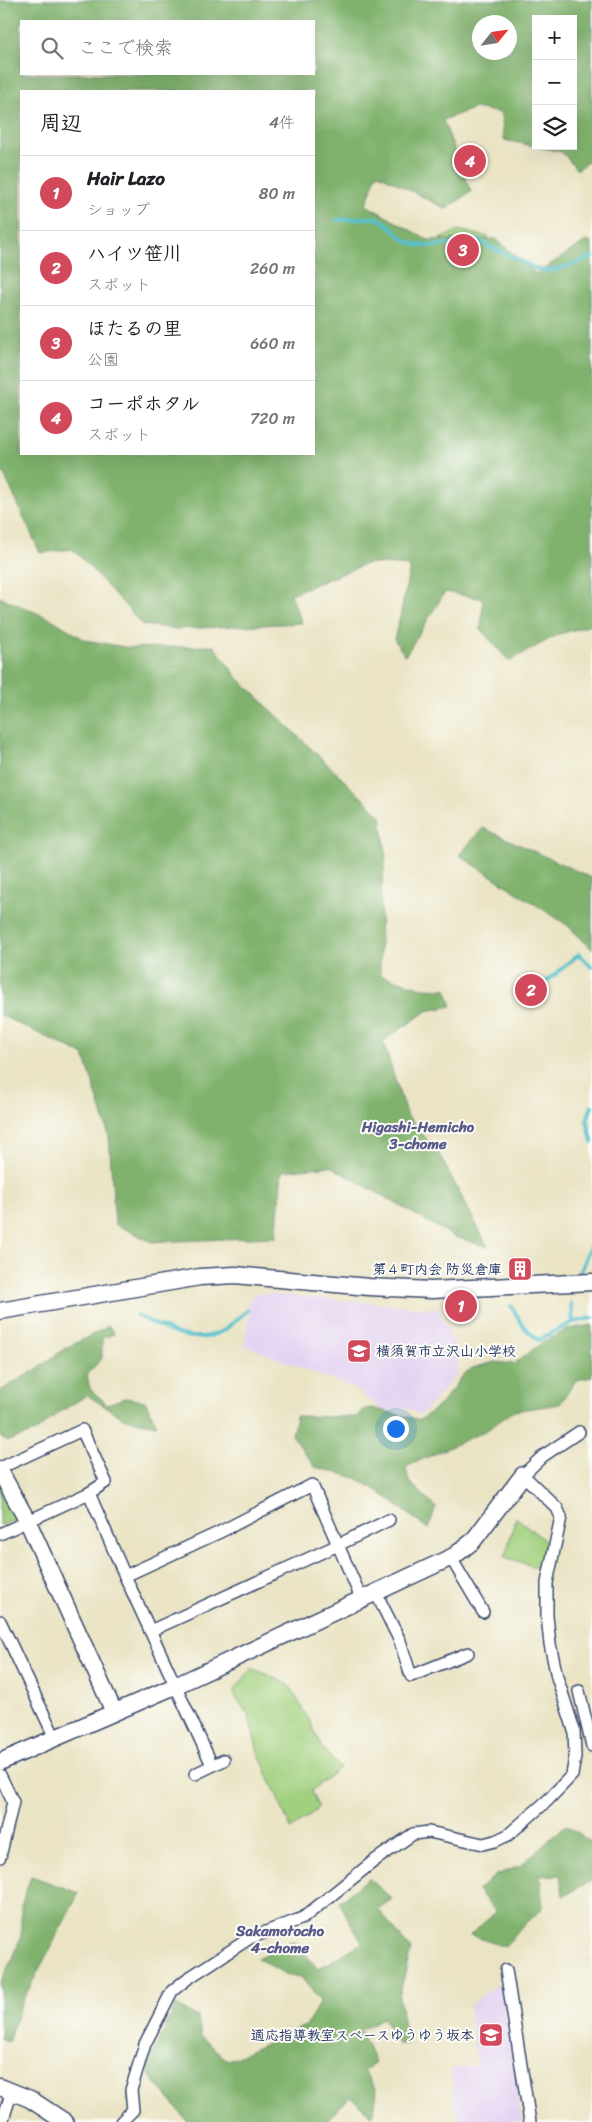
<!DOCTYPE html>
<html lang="ja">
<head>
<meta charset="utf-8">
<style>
  :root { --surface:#fff; --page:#f6f6f6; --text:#202124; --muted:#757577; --line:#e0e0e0; --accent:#d1495b }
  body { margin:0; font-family:Sriracha,"Klee One",sans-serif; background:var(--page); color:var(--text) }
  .controls { position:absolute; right:15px; top:15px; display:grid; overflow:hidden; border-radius:0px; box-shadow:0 5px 20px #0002 }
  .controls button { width:45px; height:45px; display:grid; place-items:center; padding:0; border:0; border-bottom:1px solid var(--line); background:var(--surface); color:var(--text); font:25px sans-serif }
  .compass { position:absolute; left:472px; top:15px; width:45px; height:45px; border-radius:50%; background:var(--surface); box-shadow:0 5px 20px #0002; rotate:60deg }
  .you { position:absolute; left:395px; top:1428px; width:18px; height:18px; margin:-12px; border:4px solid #fff; border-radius:50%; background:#1a73e8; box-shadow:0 0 0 8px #1a73e833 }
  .badge { display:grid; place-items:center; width:32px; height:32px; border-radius:50%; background:var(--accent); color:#fff; font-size:16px; font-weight:700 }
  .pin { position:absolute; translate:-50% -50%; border:2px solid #fff; box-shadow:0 1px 5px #0006 }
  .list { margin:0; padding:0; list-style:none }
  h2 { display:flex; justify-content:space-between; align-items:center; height:65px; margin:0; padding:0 20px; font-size:21px }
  h2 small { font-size:16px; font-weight:400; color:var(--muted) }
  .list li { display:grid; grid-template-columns:32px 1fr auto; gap:15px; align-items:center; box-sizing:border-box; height:75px; padding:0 20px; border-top:1px solid var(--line) }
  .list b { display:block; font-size:19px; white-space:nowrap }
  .list p { margin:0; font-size:16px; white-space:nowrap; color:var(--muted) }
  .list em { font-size:16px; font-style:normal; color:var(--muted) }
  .icon { flex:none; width:28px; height:28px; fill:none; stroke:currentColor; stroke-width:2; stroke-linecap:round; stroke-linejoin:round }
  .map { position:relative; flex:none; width:592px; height:2122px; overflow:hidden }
  .search { position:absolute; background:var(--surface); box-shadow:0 5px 20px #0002; left:20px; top:20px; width:295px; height:55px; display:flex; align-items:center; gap:12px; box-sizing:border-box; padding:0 18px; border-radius:0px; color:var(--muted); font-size:19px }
  .panel { position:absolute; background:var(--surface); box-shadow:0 5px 20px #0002; left:20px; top:90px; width:295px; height:365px; border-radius:0px }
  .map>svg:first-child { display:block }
</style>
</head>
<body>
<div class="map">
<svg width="592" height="2122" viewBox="0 0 592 2122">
  <rect width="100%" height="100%" fill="#fdfcf7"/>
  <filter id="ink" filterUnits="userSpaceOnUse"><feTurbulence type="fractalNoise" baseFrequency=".02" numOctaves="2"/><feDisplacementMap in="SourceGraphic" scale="10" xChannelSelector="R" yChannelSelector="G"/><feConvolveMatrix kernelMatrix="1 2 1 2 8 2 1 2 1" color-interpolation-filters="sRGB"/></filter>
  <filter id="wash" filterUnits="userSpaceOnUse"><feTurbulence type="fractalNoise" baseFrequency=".0096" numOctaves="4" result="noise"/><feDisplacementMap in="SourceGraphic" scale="20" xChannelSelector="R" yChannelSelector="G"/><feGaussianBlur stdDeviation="1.12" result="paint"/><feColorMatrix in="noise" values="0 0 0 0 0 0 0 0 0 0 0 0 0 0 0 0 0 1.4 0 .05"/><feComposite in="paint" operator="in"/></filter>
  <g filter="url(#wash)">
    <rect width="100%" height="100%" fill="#eae4c5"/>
    <g fill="#e3d3f2">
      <polygon points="257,1293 439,1309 460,1358 454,1378 421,1415 406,1408 384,1411 355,1389 244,1345 250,1310 245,1306"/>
      <polygon points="496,1985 503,1988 522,2122 457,2122 451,2069 477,2065 469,2006"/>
    </g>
    <g fill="#a1d07e" stroke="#5e806e">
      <polygon points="459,230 489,237 467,259 436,241"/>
      <polygon points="0,1480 21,1519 0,1525"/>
      <polygon points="516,1517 550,1545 544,1570 505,1557"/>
      <polygon points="252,1668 288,1684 310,1721 322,1748 340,1768 311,1791 319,1808 291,1829 258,1752 249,1717 233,1692"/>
    </g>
    <g fill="#80b26d" stroke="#4e7066" fill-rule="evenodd">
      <path d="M0,0H592V158L577,170L562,152L504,140L501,113L475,108L443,120L471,192L446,209L377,173L366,205L428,240L496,239L536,274L586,241L592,243V625L559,634L509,661L481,630L483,599L445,592L405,656L394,639L401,613L410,566L368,563L291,594L302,623L176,629L143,625L73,549L40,553L4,474L0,472ZM536,19H573V146H536ZM21,21H314V74H21ZM480,22H510V52H480ZM314,91V454H21V91Z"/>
      <polygon points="0,597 53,620 85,640 130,648 214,646 238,678 381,816 386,856 381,891 380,975 422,988 446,989 452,1006 427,1011 383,1041 406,1114 439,1154 488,1247 455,1237 330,1166 282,1171 276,1237 152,1242 115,1224 109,1136 84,1055 0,1015"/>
      <polygon points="483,828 592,878 592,949 567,925 459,855"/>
      <polygon points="592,1325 592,1377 576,1380 560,1404 514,1411 487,1430 406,1467 409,1482 436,1507 428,1529 378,1491 356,1478 315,1467 292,1435 296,1416 357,1417 362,1410 371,1408 420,1420 440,1405 464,1374 472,1368 495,1362 514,1364 543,1342 568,1329"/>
      <polygon points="109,1326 114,1334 102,1338 102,1359 87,1374 90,1389 107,1404 125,1398 145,1401 157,1425 125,1419 87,1395 60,1412 35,1432 8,1441 0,1436 0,1391 37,1369 64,1349"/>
      <polygon points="566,1825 592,1843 592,1880 563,1896 560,1875 540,1876 543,1908 518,1931 505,1947 470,1935 496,1912 478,1890 496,1875 520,1866"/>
      <polygon points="31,1876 79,1893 22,2002 8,2042 0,2038 0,1983 12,1961 21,1935 21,1906"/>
      <polygon points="369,1878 392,1899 378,1909 411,1950 399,1996 407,2044 398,2044 383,2018 360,2030 375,2062 364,2071 377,2091 373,2116 350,2097 325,2122 188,2122 145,2070 176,2005 198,2017 201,2036 228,2061 307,2025 320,2001 301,1977 285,1974 257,1958 294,1940 318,1969 362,1943 339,1902"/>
    </g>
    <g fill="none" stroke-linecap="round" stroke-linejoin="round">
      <g stroke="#53c0cc" stroke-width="4">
        <path d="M337,220C345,220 370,217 375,218C393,222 399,242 417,245C437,248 458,242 478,240C493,250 506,253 521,261C529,265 536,271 546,271C562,270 578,262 592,257"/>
        <polyline points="546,982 579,954 592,967"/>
        <polyline points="592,1106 587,1120 592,1142"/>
        <polyline points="580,1272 590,1246"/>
        <polyline points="571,1303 573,1322"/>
        <polyline points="511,1306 524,1327 538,1340 573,1322 592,1318"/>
        <path d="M137,1315C163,1329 195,1348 224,1330C233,1324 240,1316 248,1310"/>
      </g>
    </g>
  </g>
  <g filter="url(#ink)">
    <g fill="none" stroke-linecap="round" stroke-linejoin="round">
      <defs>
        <g id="street">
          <polyline points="0,1468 82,1430 106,1482 89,1493 0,1534"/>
          <polyline points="89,1493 125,1576 212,1765"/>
          <polyline points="451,1558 483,1612"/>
          <polyline points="125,1576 220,1532 312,1485 338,1545 389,1520"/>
          <polyline points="376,1593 400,1641 411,1676 468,1653"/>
          <polyline points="0,1621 55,1738"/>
          <polyline points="150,1631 338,1545 362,1600"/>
          <polyline points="579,1691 592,1746"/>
          <polyline points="195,1774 224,1760"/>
          <polyline points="0,1775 13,1802 0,1857"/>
          <polyline points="506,1970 530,2122"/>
          <polyline points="2,2122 12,2091"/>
          <polyline points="121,2122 133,2110 131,2090 145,2044 172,1991 187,1979 250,1938 303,1918 374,1861 413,1834 429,1832 483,1844 495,1841 508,1835 548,1800 572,1775 575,1757 574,1730 557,1677 550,1644 547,1616 547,1583 561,1517 557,1508 523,1475 543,1456 579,1432"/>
        </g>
        <g id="secondary">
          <polyline points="0,1311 200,1277 235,1275 369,1287 432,1290 592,1282"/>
          <polyline points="0,1471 28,1522 114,1712"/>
          <polyline points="0,1762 175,1686 454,1556 473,1541 523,1475"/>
          <polyline points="0,2087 30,2099 65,2122"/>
        </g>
      </defs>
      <use href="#street" stroke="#3a4a6d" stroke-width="14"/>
      <use href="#secondary" stroke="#3a4a6d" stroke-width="19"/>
      <use href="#street" stroke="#fff" stroke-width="11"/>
      <use href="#secondary" stroke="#fff" stroke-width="16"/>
    </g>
  </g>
  <defs>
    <symbol id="building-square" viewBox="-11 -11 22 22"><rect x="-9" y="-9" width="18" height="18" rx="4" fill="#d1495b" stroke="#fdfcf7"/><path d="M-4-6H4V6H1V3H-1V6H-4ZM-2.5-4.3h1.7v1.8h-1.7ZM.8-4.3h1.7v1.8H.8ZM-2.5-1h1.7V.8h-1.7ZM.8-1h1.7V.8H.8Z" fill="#fff"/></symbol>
    <symbol id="school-square" viewBox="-11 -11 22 22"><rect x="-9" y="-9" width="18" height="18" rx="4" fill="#d1495b" stroke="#fdfcf7"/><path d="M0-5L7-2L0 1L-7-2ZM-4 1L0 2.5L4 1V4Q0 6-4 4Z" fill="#fff"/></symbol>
  </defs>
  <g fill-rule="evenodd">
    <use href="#building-square" x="506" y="1255" width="28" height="28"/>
    <use href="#school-square" x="345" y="1337" width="28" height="28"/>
    <use href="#school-square" x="477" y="2021" width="28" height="28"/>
  </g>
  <g text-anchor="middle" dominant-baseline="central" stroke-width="4" stroke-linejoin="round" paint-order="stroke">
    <g font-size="14" font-weight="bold" fill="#1b2f5e" stroke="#fdfcf7" text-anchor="end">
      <text x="502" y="1269">第４町内会 防災倉庫</text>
      <text x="376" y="1351" text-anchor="start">横須賀市立沢山小学校</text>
      <text x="474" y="2035">適応指導教室スペースゆうゆう坂本</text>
    </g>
    <g font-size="15" font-weight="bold" fill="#595c8b" stroke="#fdfcf7">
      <text x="418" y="1127">Higashi-Hemicho<tspan x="418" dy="17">3-chome</tspan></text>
      <text x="280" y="1931">Sakamotocho<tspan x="280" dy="17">4-chome</tspan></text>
    </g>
  </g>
</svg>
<div class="controls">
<button>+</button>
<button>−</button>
<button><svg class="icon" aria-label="layers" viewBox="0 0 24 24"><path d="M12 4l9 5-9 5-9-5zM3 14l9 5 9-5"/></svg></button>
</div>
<svg class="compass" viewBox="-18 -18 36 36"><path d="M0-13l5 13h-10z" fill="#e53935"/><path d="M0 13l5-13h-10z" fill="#757577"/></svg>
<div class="you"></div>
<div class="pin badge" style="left:461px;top:1306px">1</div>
<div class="pin badge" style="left:531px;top:990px">2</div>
<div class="pin badge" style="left:463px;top:250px">3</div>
<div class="pin badge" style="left:470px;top:161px">4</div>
<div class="search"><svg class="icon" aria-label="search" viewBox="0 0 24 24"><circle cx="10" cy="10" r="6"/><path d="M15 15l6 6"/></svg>ここで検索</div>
<section class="panel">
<h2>周辺<small>4件</small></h2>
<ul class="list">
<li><span class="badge">1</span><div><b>Hair Lazo</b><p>ショップ</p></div><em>80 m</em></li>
<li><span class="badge">2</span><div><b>ハイツ笹川</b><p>スポット</p></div><em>260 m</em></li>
<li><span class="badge">3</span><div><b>ほたるの里</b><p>公園</p></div><em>660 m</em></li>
<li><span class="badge">4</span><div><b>コーポホタル</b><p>スポット</p></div><em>720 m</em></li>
</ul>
</section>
</div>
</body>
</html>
